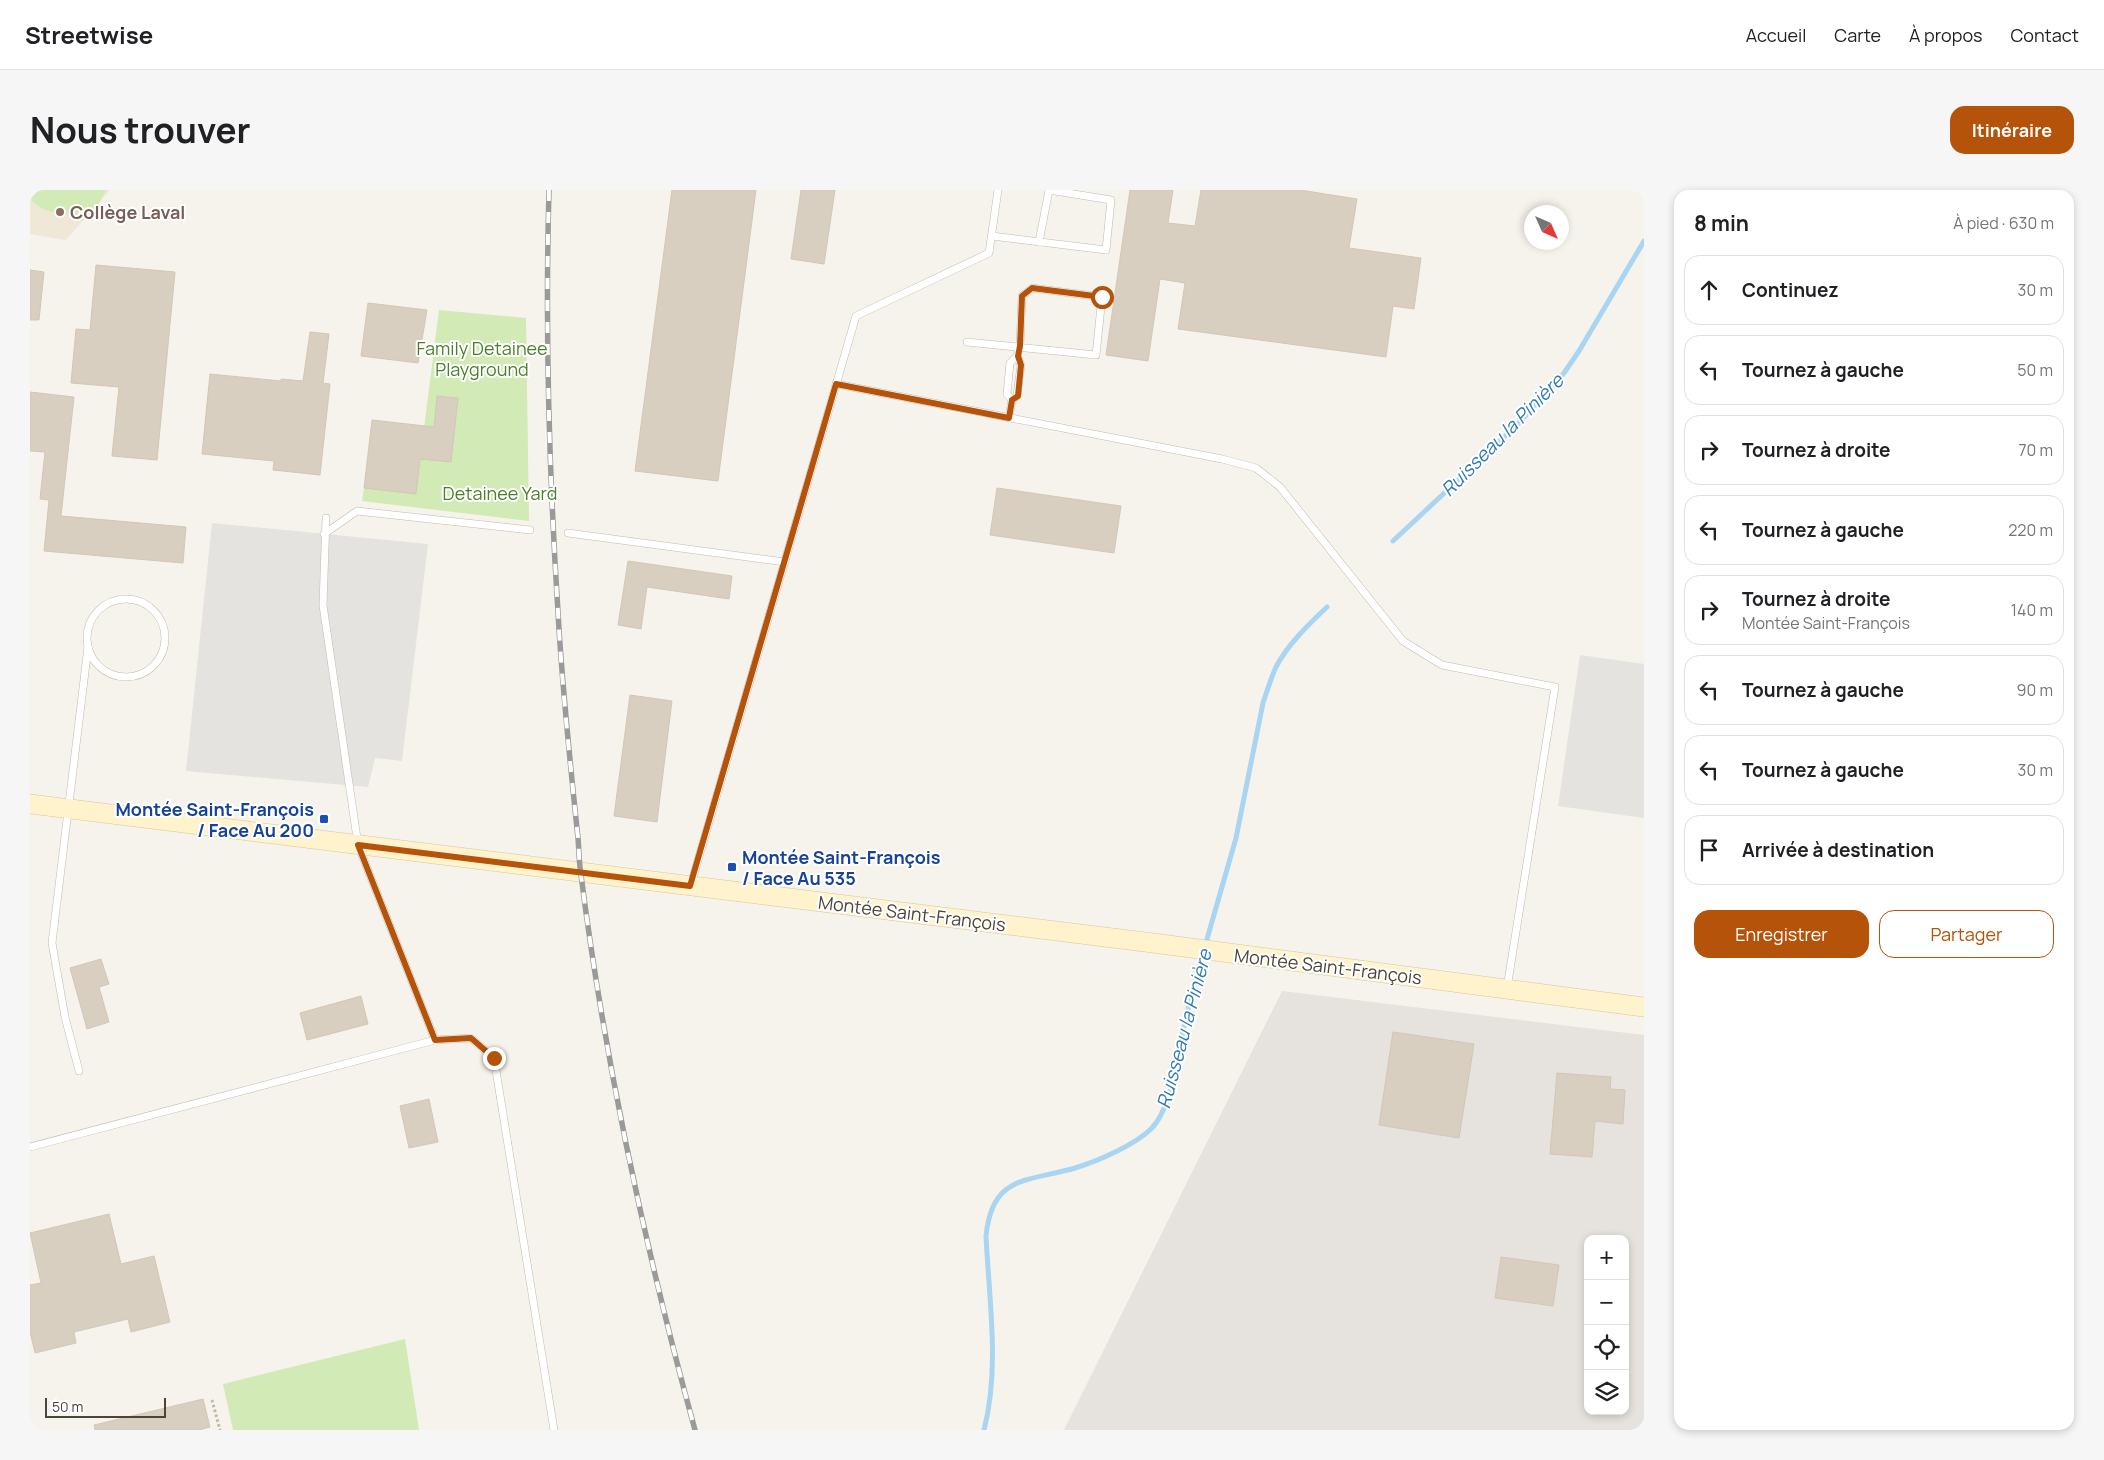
<!DOCTYPE html>
<html lang="fr">
<head>
<meta charset="utf-8">
<style>
  :root { --surface:#fff; --page:#f6f6f6; --text:#202124; --muted:#757577; --line:#e0e0e0; --accent:#b45309 }
  body { margin:0; font-family:Manrope,sans-serif; background:var(--page); color:var(--text) }
  .controls { position:absolute; right:15px; bottom:15px; display:grid; overflow:hidden; border-radius:10px; box-shadow:0 2px 8px #0003 }
  .controls button { width:45px; height:45px; display:grid; place-items:center; padding:0; border:0; border-bottom:1px solid var(--line); background:var(--surface); color:var(--text); font:25px sans-serif }
  .compass { position:absolute; left:1494px; top:15px; width:45px; height:45px; border-radius:50%; background:var(--surface); box-shadow:0 2px 8px #0003; rotate:135deg }
  .scale { position:absolute; left:15px; bottom:12px; width:121px; box-sizing:border-box; padding-left:5px; border:2px solid #4b4439; border-top:0; font-size:14px; line-height:18px; white-space:nowrap; color:#4b4439; -webkit-text-stroke:4px #fff; paint-order:stroke }
  .stop { position:absolute; width:15px; height:15px; margin:-11px; border:4px solid #b45309; border-radius:50%; background:#fff }
  .stop.end { background:#b45309; border-color:#fff; box-shadow:0 1px 5px #0008 }
  .list { margin:0; padding:0; list-style:none }
  h2 { display:flex; justify-content:space-between; align-items:center; height:65px; margin:0; padding:0 20px; font-size:21px }
  h2 small { font-size:16px; font-weight:400; color:var(--muted) }
  .list li { display:grid; grid-template-columns:32px 1fr auto; gap:15px; align-items:center; box-sizing:border-box; height:70px; margin:0 10px 10px; padding:0 10px; border:1px solid var(--line); border-radius:15px }
  .list b { display:block; font-size:19px; white-space:nowrap }
  .list p { margin:0; font-size:16px; white-space:nowrap; color:var(--muted) }
  .list em { font-size:16px; font-style:normal; color:var(--muted) }
  .actions { display:flex; gap:10px; padding:15px 20px }
  .actions a { flex:1; padding:11px 0; border:1px solid var(--accent); border-radius:15px; text-align:center; font-size:18px; color:var(--accent) }
  .actions .main { background:var(--accent); color:#fff }
  .icon { flex:none; width:28px; height:28px; fill:none; stroke:currentColor; stroke-width:2; stroke-linecap:round; stroke-linejoin:round }
  .map { position:relative; flex:none; width:1614px; height:1240px; overflow:hidden; border-radius:15px }
  header { display:flex; align-items:center; gap:30px; box-sizing:border-box; height:70px; padding:0 25px; background:var(--surface); border-bottom:1px solid var(--line) }
  header strong { font-size:24px }
  nav { display:flex; gap:28px; margin-inline-start:auto; font-size:18px }
  .intro { display:flex; align-items:center; justify-content:space-between; box-sizing:border-box; height:120px; padding:0 30px }
  h1 { margin:0; font-size:35px }
  .button { padding:12px 22px; border-radius:15px; background:var(--accent); color:#fff; font-size:18px; font-weight:700 }
  main { display:flex; gap:30px; padding:0 30px }
  aside { flex:1; background:var(--surface); border-radius:15px; box-shadow:0 2px 8px #0003 }
  .map>svg:first-child { display:block }
</style>
</head>
<body>
<header>
<strong>Streetwise</strong>
<nav><a>Accueil</a><a>Carte</a><a>À propos</a><a>Contact</a></nav>
</header>
<div class="intro"><h1>Nous trouver</h1><a class="button">Itinéraire</a></div>
<main>
<div class="map">
<svg width="1614" height="1240" viewBox="0 0 1614 1240">
  <rect width="100%" height="100%" fill="#f6f3ec"/>
  <path fill="#e6e2dd" fill-rule="evenodd" d="M1252,801L1614,845V1240H1034ZM1558,1049H1595V1221H1558Z"/>
  <polygon fill="#efe8d6" points="0,0 80,0 36,50 0,44"/>
  <g fill="#d2eab5">
    <path d="M0,0H76L63,24C39,25 18,27 0,9Z"/>
    <polygon points="409,120 496,128 499,331 332,311 334,298 386,304 390,269 421,271 428,208 407,206 401,263 391,262"/>
    <polygon points="375,1149 389,1240 203,1240 193,1194"/>
  </g>
  <g fill="#e5e3e0">
    <polygon points="182,333 398,354 372,571 345,568 338,597 156,581"/>
    <polygon points="1550,465 1614,474 1614,628 1528,616"/>
  </g>
  <g fill="none" stroke-linecap="round" stroke-linejoin="round">
    <g stroke="#a9d4f2" stroke-width="5">
      <polyline points="1363,351 1487,235 1534,183 1549,161 1614,51"/>
      <path d="M1175,756L1206,648L1233,513C1237,501 1241,488 1246,477C1258,454 1279,434 1297,417"/>
      <path d="M954,1240C970,1179 959,1109 956,1046C962,984 998,992 1045,978C1068,971 1105,955 1122,938C1141,918 1147,868 1153,841C1159,815 1165,789 1173,764"/>
    </g>
  </g>
  <g fill="#d8cfc1" stroke="#d3c7b4">
    <polygon points="642,0 726,0 688,291 605,281"/>
    <polygon points="771,0 805,0 794,74 761,69"/>
    <polygon points="1100,0 1143,0 1138,33 1165,36 1171,0 1270,0 1327,9 1319,58 1391,68 1384,119 1363,116 1356,167 1148,139 1155,93 1130,89 1118,171 1076,165"/>
    <polygon points="66,75 145,82 127,270 82,266 89,197 41,193 46,139 60,140"/>
    <polygon points="0,80 14,82 9,130 0,130"/>
    <polygon points="338,113 397,120 388,173 331,166"/>
    <polygon points="280,142 299,144 293,193 300,194 290,285 243,280 244,271 172,264 180,184 251,191 251,189 273,191"/>
    <polygon points="0,202 44,207 31,326 156,337 153,373 14,361 19,310 10,309 15,262 0,261"/>
    <polygon points="407,206 428,208 421,272 390,269 386,304 334,298 342,230 404,237"/>
    <polygon points="967,298 1091,316 1084,363 960,345"/>
    <polygon points="598,371 702,386 699,409 617,397 611,439 588,435"/>
    <polygon points="600,505 642,511 627,632 584,626"/>
    <polygon points="71,769 79,794 69,797 79,832 57,839 40,778"/>
    <polygon points="331,806 338,834 277,850 270,823"/>
    <polygon points="1363,842 1444,854 1429,948 1349,935"/>
    <polygon points="1527,883 1581,887 1580,899 1595,900 1593,934 1565,931 1562,967 1520,964"/>
    <polygon points="399,909 408,952 379,958 370,916"/>
    <polygon points="79,1024 91,1074 124,1066 140,1132 101,1142 98,1129 44,1142 46,1153 5,1163 0,1142 0,1095 11,1093 0,1043"/>
    <polygon points="1471,1067 1529,1075 1523,1116 1465,1108"/>
    <polygon points="173,1209 180,1237 169,1240 65,1240 64,1235"/>
  </g>
  <g fill="none" stroke-linecap="round" stroke-linejoin="round">
    <defs>
      <g id="lane">
        <polyline points="962,46 1076,60 1081,10 1019,0"/>
        <polyline points="1009,52 1019,0"/>
        <polyline points="937,152 1066,165 1072,107 1002,98 992,106 990,156 987,166"/>
        <polygon points="987,166 991,175 987,206 982,210 977,204 980,173"/>
        <polyline points="806,194 1192,269 1226,278 1250,297 1373,451 1412,475 1525,497 1477,798"/>
        <polyline points="979,228 982,210"/>
        <polyline points="296,328 293,415 328,655 405,850"/>
        <polyline points="538,343 755,372"/>
        <polyline points="294,344 327,321 500,340"/>
        <circle cx="96" cy="448" r="39"/>
        <polyline points="661,694 826,126 959,63 968,0"/>
        <polyline points="49,881 35,827 22,753 58,457"/>
        <polyline points="0,957 405,850 441,848 464,868 524,1240"/>
      </g>
      <polyline id="secondary" points="0,614 1123,753 1614,817"/>
    </defs>
    <use href="#lane" stroke="#c2bbae" stroke-width="8"/>
    <use href="#secondary" stroke="#d6c79b" stroke-width="20"/>
    <polyline stroke="#c4b79f" stroke-width="3" stroke-dasharray="2.5 2.5" stroke-linecap="butt" points="182,1210 190,1240"/>
    <use href="#lane" stroke="#fff" stroke-width="7"/>
    <use href="#secondary" stroke="#fff3cd" stroke-width="19"/>
    <defs>
      <path id="rail" d="M519,0C515,140 519,282 528,422C532,497 540,572 548,648C549,660 549,673 551,685C575,873 615,1058 665,1240"/>
    </defs>
    <use href="#rail" stroke="#9a9a9a" stroke-width="5.5"/>
    <use href="#rail" stroke="#fff" stroke-width="4" stroke-dasharray="11" stroke-linecap="butt"/>
  </g>
  <g fill="none" stroke-linecap="round" stroke-linejoin="round">
    <polyline stroke="#b45309" stroke-width="6" points="464,868 441,848 405,850 328,655 660,696 806,194 979,228 982,210 988,206 991,175 988,166 990,156 992,106 1002,98 1072,107"/>
  </g>
  <circle fill="#8d6e63" stroke="#fff" stroke-width="2" cx="30" cy="22" r="5"/>
  <g fill="#1a4fb4" stroke="#fff" stroke-width="2">
    <rect x="289" y="624" width="10" height="10" rx="2.5"/>
    <rect x="697" y="672" width="10" height="10" rx="2.5"/>
  </g>
  <g text-anchor="middle" dominant-baseline="central" stroke-width="4" stroke-linejoin="round" paint-order="stroke">
    <g font-size="18" font-weight="bold" fill="#785e54" stroke="#fff" text-anchor="start">
      <text x="40" y="22">Collège Laval</text>
    </g>
    <g font-size="18" fill="#4a7f2a" stroke="#fff">
      <text x="452" y="158">Family Detainee<tspan x="452" dy="21">Playground</tspan></text>
      <text x="470" y="303">Detainee Yard</text>
    </g>
    <g font-size="18" font-weight="bold" fill="#164399" stroke="#fff" text-anchor="end">
      <text x="284" y="619">Montée Saint-François<tspan x="284" dy="21">/ Face Au 200</tspan></text>
      <text x="712" y="667" text-anchor="start">Montée Saint-François<tspan x="712" dy="21">/ Face Au 535</tspan></text>
    </g>
    <g font-size="18" fill="#4b4439" stroke="#fff">
      <text transform="translate(882 723) rotate(7)">Montée Saint-François</text>
      <text transform="translate(1298 776) rotate(7)">Montée Saint-François</text>
    </g>
    <g font-size="19" font-style="italic" fill="#2e7ab2" stroke="#fff">
      <text transform="translate(1472 245) rotate(-45)">Ruisseau la Pinière</text>
      <text transform="translate(1154 839) rotate(-75)">Ruisseau la Pinière</text>
    </g>
  </g>
</svg>
<div class="controls">
<button>+</button>
<button>−</button>
<button><svg class="icon" aria-label="locate" viewBox="0 0 24 24"><circle cx="12" cy="12" r="6"/><path d="M12 2v4M12 18v4M2 12h4M18 12h4"/></svg></button>
<button><svg class="icon" aria-label="layers" viewBox="0 0 24 24"><path d="M12 4l9 5-9 5-9-5zM3 14l9 5 9-5"/></svg></button>
</div>
<svg class="compass" viewBox="-18 -18 36 36"><path d="M0-13l5 13h-10z" fill="#e53935"/><path d="M0 13l5-13h-10z" fill="#757577"/></svg>
<div class="scale">50 m</div>
<div class="stop" style="left:1072px;top:107px"></div>
<div class="stop end" style="left:464px;top:868px"></div>
</div>
<aside>
<h2>8 min<small>À pied · 630 m</small></h2>
<ul class="list">
<li><svg class="icon" aria-label="ahead" viewBox="0 0 24 24"><path d="M12 20V5M6 11l6-6 6 6"/></svg><div><b>Continuez</b></div><em>30 m</em></li>
<li><svg class="icon" aria-label="left" viewBox="0 0 24 24"><path d="M17 20v-9H6M10 6l-5 5 5 5"/></svg><div><b>Tournez à gauche</b></div><em>50 m</em></li>
<li><svg class="icon" aria-label="right" viewBox="0 0 24 24"><path d="M7 20v-9h11M14 6l5 5-5 5"/></svg><div><b>Tournez à droite</b></div><em>70 m</em></li>
<li><svg class="icon" aria-label="left" viewBox="0 0 24 24"><path d="M17 20v-9H6M10 6l-5 5 5 5"/></svg><div><b>Tournez à gauche</b></div><em>220 m</em></li>
<li><svg class="icon" aria-label="right" viewBox="0 0 24 24"><path d="M7 20v-9h11M14 6l5 5-5 5"/></svg><div><b>Tournez à droite</b><p>Montée Saint-François</p></div><em>140 m</em></li>
<li><svg class="icon" aria-label="left" viewBox="0 0 24 24"><path d="M17 20v-9H6M10 6l-5 5 5 5"/></svg><div><b>Tournez à gauche</b></div><em>90 m</em></li>
<li><svg class="icon" aria-label="left" viewBox="0 0 24 24"><path d="M17 20v-9H6M10 6l-5 5 5 5"/></svg><div><b>Tournez à gauche</b></div><em>30 m</em></li>
<li><svg class="icon" aria-label="arrive" viewBox="0 0 24 24"><path d="M6 21V4h12l-3 4 3 4H6"/></svg><div><b>Arrivée à destination</b></div></li>
</ul>
<div class="actions"><a class="main">Enregistrer</a><a>Partager</a></div>
</aside>
</main>
</body>
</html>
